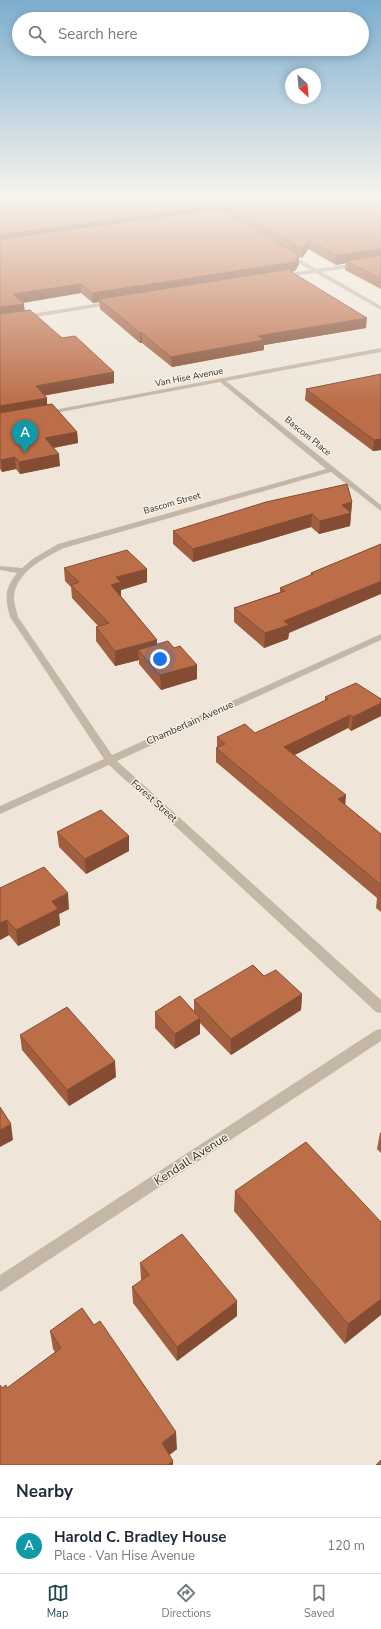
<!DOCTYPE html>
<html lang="en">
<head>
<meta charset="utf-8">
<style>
  :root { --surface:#fff; --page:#f6f6f7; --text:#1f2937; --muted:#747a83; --line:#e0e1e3; --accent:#1f4950 }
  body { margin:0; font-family:"Nunito Sans",sans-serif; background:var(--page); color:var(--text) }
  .compass { position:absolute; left:285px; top:68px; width:36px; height:36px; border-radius:50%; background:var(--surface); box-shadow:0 2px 10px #0003; rotate:154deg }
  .you { position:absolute; left:160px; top:659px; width:14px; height:14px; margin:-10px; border:3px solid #fff; border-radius:50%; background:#1a73e8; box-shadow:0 0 0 6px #1a73e833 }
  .badge { display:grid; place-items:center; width:26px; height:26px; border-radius:50%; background:var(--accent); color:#fff; font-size:13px; font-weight:700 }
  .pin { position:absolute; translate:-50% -33px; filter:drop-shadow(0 1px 2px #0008) }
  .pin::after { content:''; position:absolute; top:21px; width:14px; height:12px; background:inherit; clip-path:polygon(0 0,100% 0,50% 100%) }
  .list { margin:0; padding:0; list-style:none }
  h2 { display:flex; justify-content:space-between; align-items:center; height:52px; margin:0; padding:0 16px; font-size:17px }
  h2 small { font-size:13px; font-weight:400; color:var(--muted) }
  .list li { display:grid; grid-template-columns:26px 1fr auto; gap:12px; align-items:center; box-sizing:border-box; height:56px; padding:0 16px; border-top:1px solid var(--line) }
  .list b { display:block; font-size:15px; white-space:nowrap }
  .list p { margin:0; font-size:13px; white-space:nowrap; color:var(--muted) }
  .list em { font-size:13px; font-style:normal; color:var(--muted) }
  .icon { flex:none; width:22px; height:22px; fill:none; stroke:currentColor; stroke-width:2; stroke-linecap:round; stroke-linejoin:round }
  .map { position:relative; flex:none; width:381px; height:1465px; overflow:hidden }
  .search { position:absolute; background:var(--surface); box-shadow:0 2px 10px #0003; left:12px; right:12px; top:12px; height:44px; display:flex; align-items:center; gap:10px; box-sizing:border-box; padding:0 14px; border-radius:22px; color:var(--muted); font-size:15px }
  .sheet { height:108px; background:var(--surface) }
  nav { display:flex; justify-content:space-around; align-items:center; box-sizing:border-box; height:56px; border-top:1px solid var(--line); background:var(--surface); font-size:11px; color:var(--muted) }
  nav a { display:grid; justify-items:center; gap:2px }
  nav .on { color:var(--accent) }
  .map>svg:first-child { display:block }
</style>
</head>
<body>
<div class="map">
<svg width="381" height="1465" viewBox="0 0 381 1465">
  <rect width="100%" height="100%" fill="#efe6d9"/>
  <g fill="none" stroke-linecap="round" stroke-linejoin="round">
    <g fill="#c5b7a6" fill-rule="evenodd">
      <polygon points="285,253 289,253 317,269 381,259 381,263 322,272 381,306 381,310 316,273 281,277 280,276 283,274 311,270 285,255"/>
      <polygon points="113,301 115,302 115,304 0,323 0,319"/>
      <path d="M381,348V352L226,381L381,505V511L331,472L64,548C44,558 14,573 14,599C14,605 17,611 18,617L112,755L381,634V640L117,761L381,1000V1013L376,1012L109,765L0,814V806L104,759L10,617C5,597 4,590 17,573L0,570V566L22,568L34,558L58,544L326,469L220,382L45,415L43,414V412Z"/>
      <polygon points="381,1029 381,1041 0,1292 0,1275 376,1030"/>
    </g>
  </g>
  <g fill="#a25f3f" fill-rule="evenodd">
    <path d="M0,198H381V289L345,270L346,263L336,265L308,249L302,258L299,257V264L295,271L291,272L366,328L264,345V350L172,367L142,343H140L100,309L99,302L93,303L81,293L23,303L24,310L62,338L114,383L44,395L47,404L77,432L78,443L54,448L60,466L20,474L16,469L2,472L0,469ZM229,212V215L225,213Z"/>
    <polygon points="381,374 381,450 373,451 305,400 306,389"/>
    <polygon points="352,502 350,526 319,534 311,527 193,562 173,544 173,531"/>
    <polygon points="381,544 289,633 288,639 264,648 234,622 234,608 280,592 280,588 310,576 311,573"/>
    <polygon points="64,568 147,582 121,590 121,596 157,640 157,644 174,648 197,665 197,679 161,690 139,664 139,660 115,666 96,641 96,627 98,626 72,598 71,587 65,581"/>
    <polygon points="325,697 381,699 381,716 351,731 348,728 294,755 345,805 381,834 381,912 376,908 377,898 216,762 216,748 217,748 217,737 255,733 325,701"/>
    <polygon points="57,832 129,836 129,851 86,874 59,847"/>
    <polygon points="0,888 69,909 59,914 60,925 18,946 9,935 0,940"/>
    <polygon points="264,976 302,994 301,1010 231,1055 200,1023 200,1034 175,1049 155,1028 155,1012 194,1011 194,1000"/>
    <polygon points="20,1035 116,1077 69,1106 22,1050"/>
    <polygon points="381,1132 381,1153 377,1149 380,1133"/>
    <polygon points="235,1191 381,1222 345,1344 234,1211"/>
    <polygon points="140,1263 237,1316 177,1361 133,1303 132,1287 142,1281 141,1279"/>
    <polygon points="50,1331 177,1449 169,1455 173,1461 173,1465 0,1465 2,1388 7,1388 55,1352 53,1349"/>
  </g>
  <g fill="#844d33">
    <polygon points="272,198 334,198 229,208 229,212 222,213 223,204"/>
    <polygon points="213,206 213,214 0,244 0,235"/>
    <polygon points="308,240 308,249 302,258 303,249"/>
    <polygon points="381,249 381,258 346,261 346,263 336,265 336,255"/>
    <polygon points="299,255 299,264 295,271 99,299 99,302 93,303 92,293"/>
    <polygon points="81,284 81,293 14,304 13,294"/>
    <polygon points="24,304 25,314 0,317 0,307"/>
    <polygon points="367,318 366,328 264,345 264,350 172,367 171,357 258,336"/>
    <rect x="140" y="333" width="2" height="10"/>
    <polygon points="114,372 114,383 37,397 36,386"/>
    <polygon points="47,398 47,409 0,418 0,406"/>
    <polygon points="77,432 78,443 46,449 45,438"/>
    <polygon points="381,439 381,450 373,451 374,440"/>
    <polygon points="59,454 60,466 20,474 19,462"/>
    <polygon points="15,457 16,469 2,472 1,460"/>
    <polygon points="352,502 350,526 319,534 320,521 342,505"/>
    <polygon points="312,514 311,527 193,562 193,549"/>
    <polygon points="147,569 147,582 121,590 121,596 112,598 111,585 116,577"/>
    <polygon points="381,581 381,594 289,633 288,639 264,648 265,633 284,621"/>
    <polygon points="157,640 157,655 138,650 139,660 115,666 115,651"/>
    <polygon points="197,665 197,679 161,690 160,675"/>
    <polygon points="381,703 381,716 351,731 353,717"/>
    <polygon points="350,715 348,728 283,761 284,747"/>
    <polygon points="346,795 345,809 338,799"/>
    <polygon points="129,836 129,851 86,874 85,859"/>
    <polygon points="68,893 69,909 59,914 60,925 18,946 16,930 52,901"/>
    <polygon points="7,920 9,935 0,940 0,923"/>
    <polygon points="302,994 301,1010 231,1055 231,1039"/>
    <polygon points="200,1018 200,1034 175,1049 175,1034"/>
    <polygon points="115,1061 116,1077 69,1106 67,1090"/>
    <polygon points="11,1124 13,1140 0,1147 0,1130"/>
    <polygon points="381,1299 381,1315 345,1344 348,1324"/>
    <polygon points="237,1301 237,1316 177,1361 177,1347"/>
    <polygon points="176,1432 177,1449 162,1461 162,1443"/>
    <polygon points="173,1461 173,1465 168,1465"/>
  </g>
  <g fill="#bc6e49" stroke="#844d33">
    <polygon points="0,198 199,198 213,206 0,235"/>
    <polygon points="211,198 272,198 223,204"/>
    <polygon points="305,198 381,198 381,249 336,255 308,240 303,249 229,208"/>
    <polygon points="220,209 299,255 295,262 92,293 81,284 13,294 24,304 0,307 0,239"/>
    <polygon points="381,255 381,279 346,261"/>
    <polygon points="291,269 290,271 367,318 258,336 264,340 171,357 142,333 140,333 99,299"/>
    <polygon points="30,310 62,338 75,336 114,372 36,386 47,398 0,406 0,314"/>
    <polygon points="381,374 381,439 374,440 306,389"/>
    <polygon points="52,404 77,432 45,438 59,454 19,462 15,457 1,460 0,459 0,413"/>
    <polygon points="347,484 352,502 342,505 351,513 320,521 312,514 193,549 173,531 266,502"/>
    <polygon points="381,544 381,581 284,621 289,625 265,633 234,608 285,591 280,588 313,574 311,573"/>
    <polygon points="127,550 147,569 116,577 121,582 111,585 157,640 115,651 96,627 109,623 71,585 79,582 64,568"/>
    <polygon points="168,641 174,648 180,646 197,665 160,675 138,650"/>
    <polygon points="356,683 381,699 381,703 353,717 350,715 284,747 346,795 338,799 381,834 381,885 216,748 225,744 217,737 245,724 255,733 328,699 325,697"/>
    <polygon points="101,810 129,836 85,859 57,832"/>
    <polygon points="44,867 68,893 52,901 58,909 16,930 7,920 0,923 0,888"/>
    <polygon points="381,891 381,896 378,893"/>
    <polygon points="253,965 264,976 276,970 302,994 231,1039 194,1000"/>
    <polygon points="180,996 200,1018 175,1034 155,1012"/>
    <polygon points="67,1007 115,1061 67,1090 20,1035"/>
    <polygon points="0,1107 11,1124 0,1130"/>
    <polygon points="306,1142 381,1222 381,1299 348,1324 235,1191"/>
    <polygon points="182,1234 237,1301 177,1347 132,1287 149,1275 140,1263"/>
    <polygon points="82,1308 94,1325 100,1321 176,1432 162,1443 173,1461 168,1465 0,1465 0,1385 2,1388 6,1385 7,1388 61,1348 50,1331"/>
    <polygon points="381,1460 381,1465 376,1465"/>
  </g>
  <linearGradient id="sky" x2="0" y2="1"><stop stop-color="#7caecf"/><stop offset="0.49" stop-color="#f8f4ee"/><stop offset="1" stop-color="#f8f4ee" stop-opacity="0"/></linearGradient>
  <rect width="381" height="403" fill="url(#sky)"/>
  <g text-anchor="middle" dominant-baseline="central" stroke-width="3" stroke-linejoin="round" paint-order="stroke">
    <g font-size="9" fill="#322b26" stroke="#f7f0e4">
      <text transform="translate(189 377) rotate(-11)">Van Hise Avenue</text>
      <text transform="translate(308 436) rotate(39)">Bascom Place</text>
      <text transform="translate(172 503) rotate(-16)">Bascom Street</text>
    </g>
    <g font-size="10" fill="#322b26" stroke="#f7f0e4">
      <text transform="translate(190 723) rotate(-24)">Chamberlain Avenue</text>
      <text transform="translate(154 801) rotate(42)">Forest Street</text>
    </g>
    <g font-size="12" fill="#322b26" stroke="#f7f0e4">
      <text transform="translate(191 1159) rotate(-33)">Kendall Avenue</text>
    </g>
  </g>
</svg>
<svg class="compass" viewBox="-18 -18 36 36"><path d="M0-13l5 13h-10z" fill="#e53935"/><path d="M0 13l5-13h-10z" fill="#747a83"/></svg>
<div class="you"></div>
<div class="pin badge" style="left:25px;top:453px;background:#0f9aa8">A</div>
<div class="search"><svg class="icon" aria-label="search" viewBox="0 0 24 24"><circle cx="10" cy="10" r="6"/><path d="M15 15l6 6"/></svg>Search here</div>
</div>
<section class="sheet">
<h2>Nearby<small></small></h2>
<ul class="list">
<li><span class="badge" style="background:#0f9aa8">A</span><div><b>Harold C. Bradley House</b><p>Place · Van Hise Avenue</p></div><em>120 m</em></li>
</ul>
</section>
<nav>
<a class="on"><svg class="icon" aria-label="map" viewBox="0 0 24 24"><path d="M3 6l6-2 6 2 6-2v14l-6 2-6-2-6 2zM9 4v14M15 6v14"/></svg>Map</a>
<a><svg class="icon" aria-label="directions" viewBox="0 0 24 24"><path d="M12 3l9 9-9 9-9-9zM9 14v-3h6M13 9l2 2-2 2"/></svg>Directions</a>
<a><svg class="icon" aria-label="saved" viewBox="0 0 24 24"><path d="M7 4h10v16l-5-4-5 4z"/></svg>Saved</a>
</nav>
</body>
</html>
